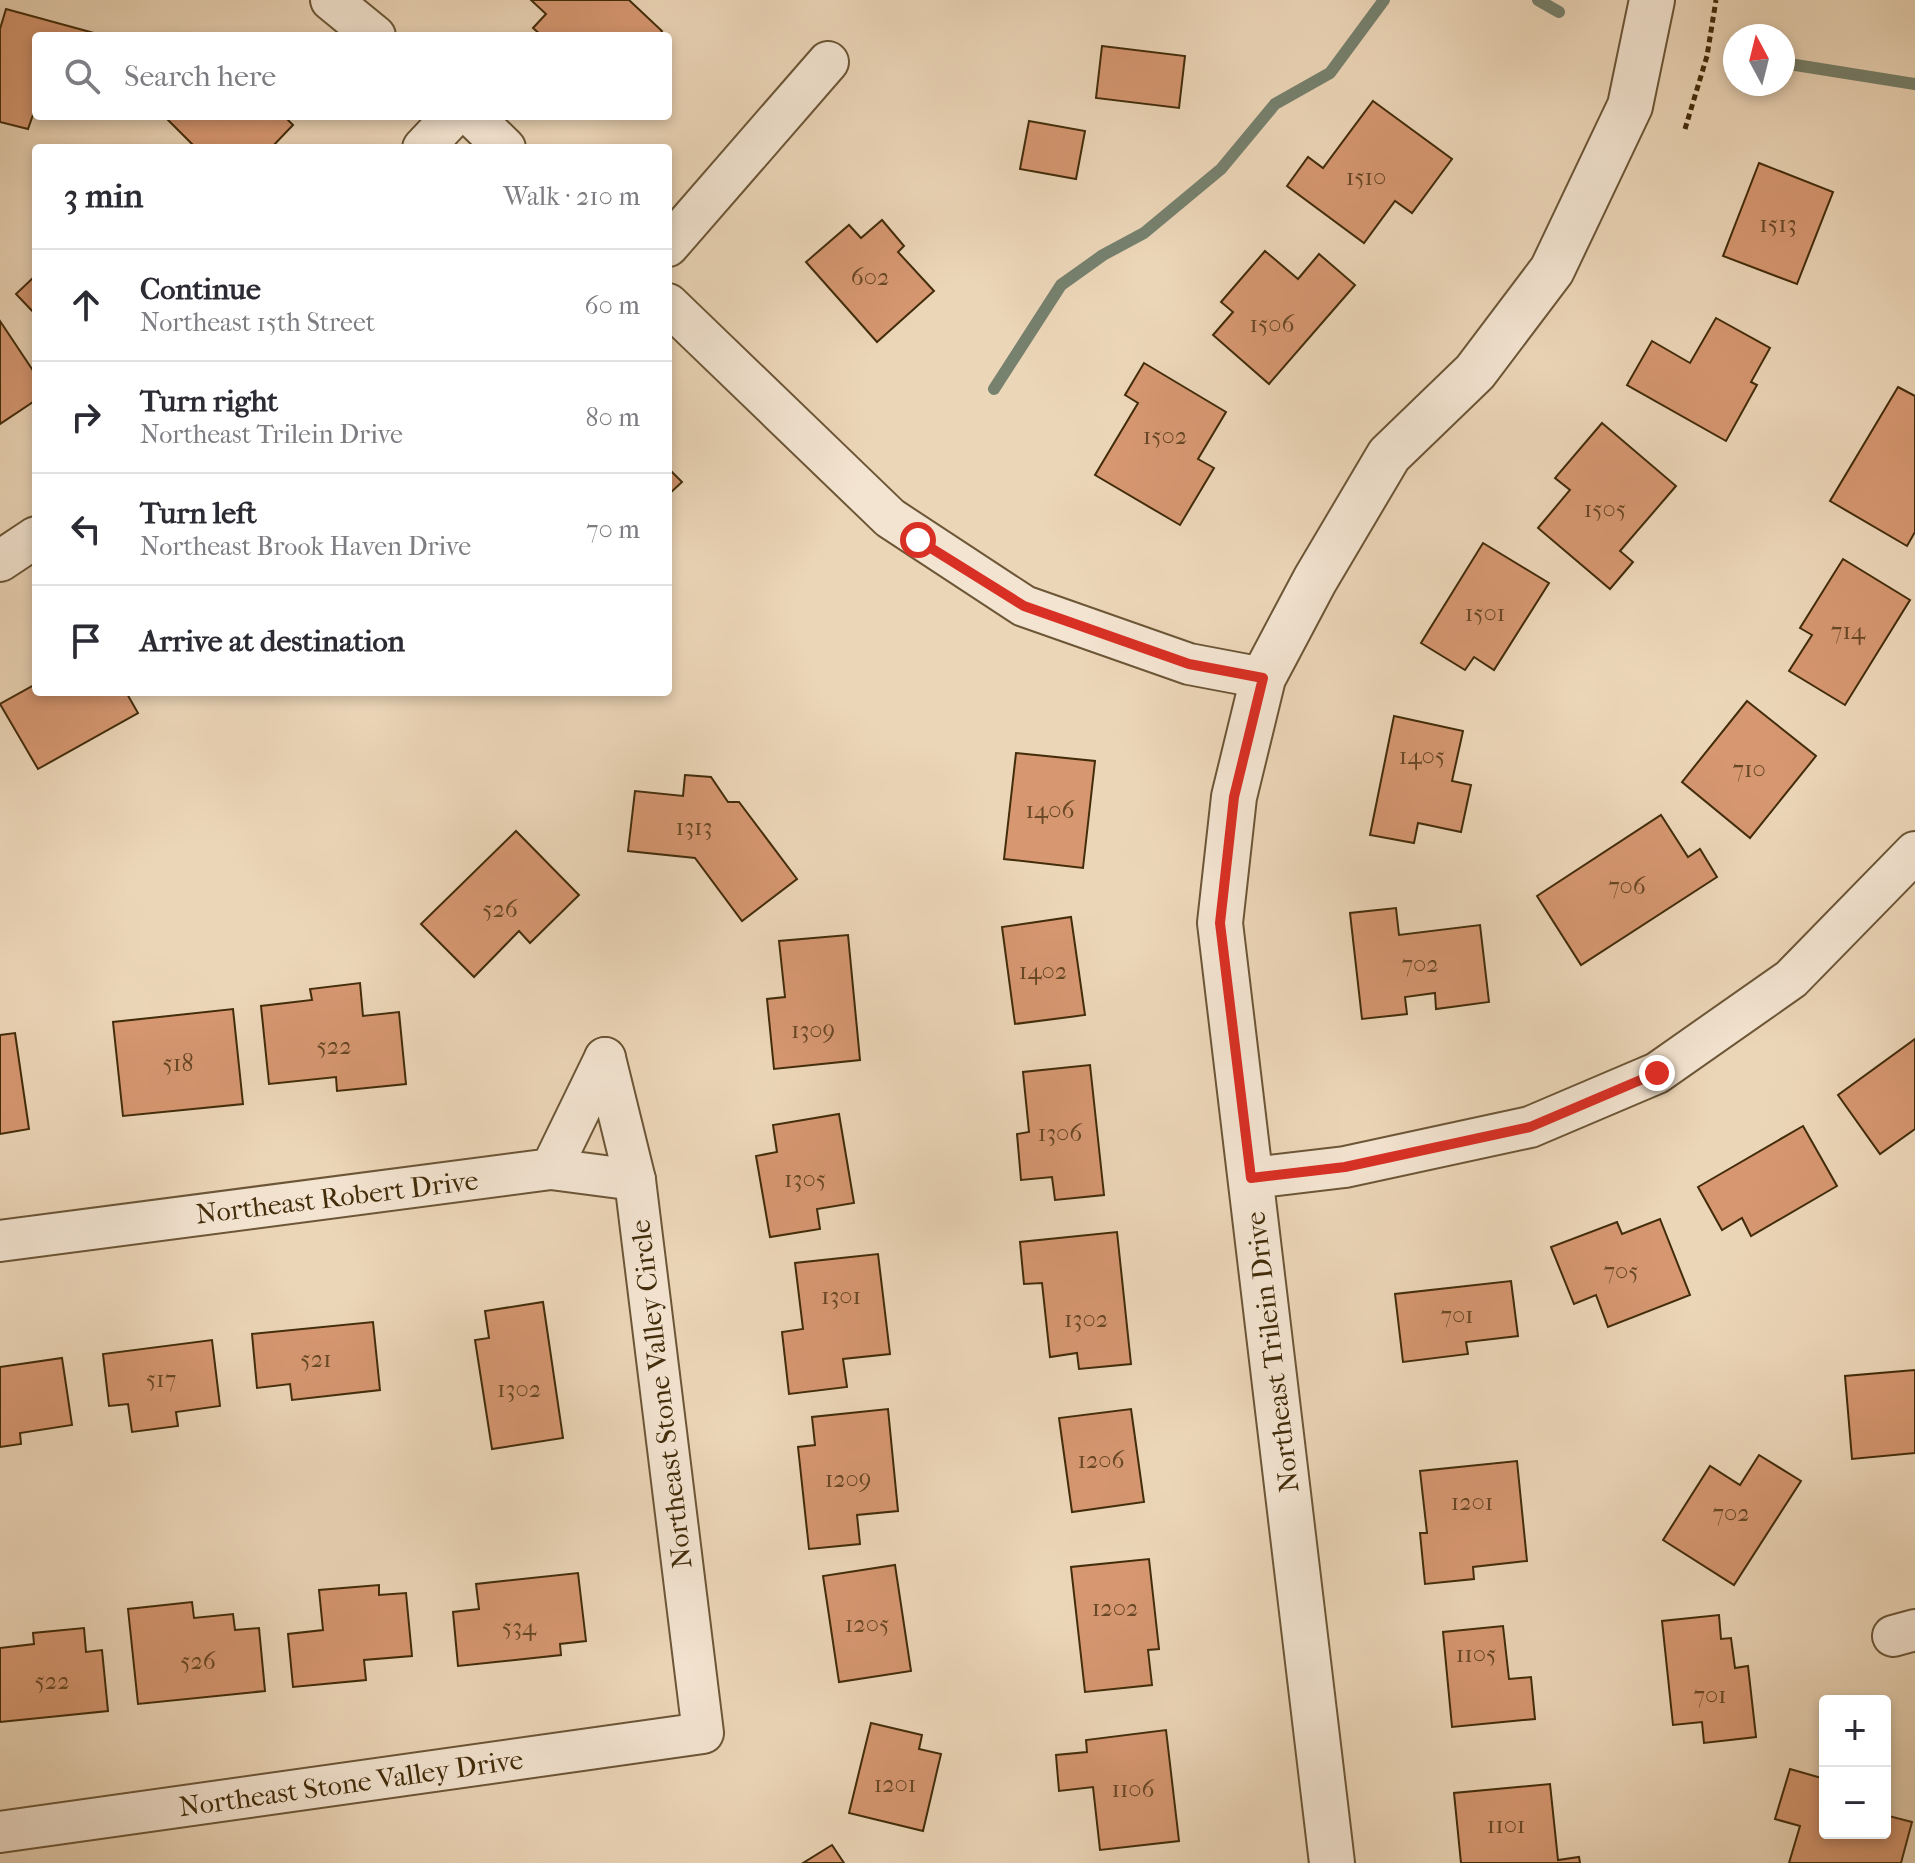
<!DOCTYPE html>
<html lang="en">
<head>
<meta charset="utf-8">
<style>
  :root { --surface:#fff; --page:#f7f7f7; --text:#2b2b33; --muted:#7c7c81; --line:#e1e1e2 }
  body { margin:0; font-family:"IM FELL French Canon",serif; background:var(--page); color:var(--text) }
  .controls { position:absolute; right:24px; bottom:24px; display:grid; overflow:hidden; border-radius:8px; box-shadow:0 4px 12px #0003 }
  .controls button { width:72px; height:72px; display:grid; place-items:center; padding:0; border:0; border-bottom:2px solid var(--line); background:var(--surface); color:var(--text); font:40px sans-serif }
  .compass { position:absolute; left:1723px; top:24px; width:72px; height:72px; border-radius:50%; background:var(--surface); box-shadow:0 4px 12px #0003; rotate:353deg }
  .stop { position:absolute; width:24px; height:24px; margin:-18px; border:6px solid #d93025; border-radius:50%; background:#fff }
  .stop.end { background:#d93025; border-color:#fff; box-shadow:0 2px 8px #0008 }
  .list { margin:0; padding:0; list-style:none }
  h2 { display:flex; justify-content:space-between; align-items:center; height:104px; margin:0; padding:0 32px; font-size:34px }
  h2 small { font-size:26px; font-weight:400; color:var(--muted) }
  .list li { display:grid; grid-template-columns:52px 1fr auto; gap:24px; align-items:center; box-sizing:border-box; height:112px; padding:0 32px; border-top:2px solid var(--line) }
  .list b { display:block; font-size:30px; white-space:nowrap }
  .list p { margin:0; font-size:26px; white-space:nowrap; color:var(--muted) }
  .list em { font-size:26px; font-style:normal; color:var(--muted) }
  .icon { flex:none; width:44px; height:44px; fill:none; stroke:currentColor; stroke-width:2; stroke-linecap:round; stroke-linejoin:round }
  .map { position:relative; flex:none; width:1915px; height:1863px; overflow:hidden }
  .search { position:absolute; background:var(--surface); box-shadow:0 4px 12px #0003; left:32px; top:32px; width:640px; height:88px; display:flex; align-items:center; gap:20px; box-sizing:border-box; padding:0 28px; border-radius:8px; color:var(--muted); font-size:30px }
  .panel { position:absolute; background:var(--surface); box-shadow:0 4px 12px #0003; left:32px; top:144px; width:640px; height:552px; border-radius:8px }
  .map>svg:first-child { display:block }
</style>
</head>
<body>
<div class="map">
<svg width="1915" height="1863" viewBox="0 0 1915 1863">
  <rect width="100%" height="100%" fill="#ecd6b8"/>
  <filter id="stains"><feTurbulence type="fractalNoise" baseFrequency=".0025" numOctaves="4"/><feColorMatrix values="0 0 0 0 .2 0 0 0 0 .09 0 0 0 0 .02 0 0 0 .5 -.17"/></filter>
  <radialGradient id="worn" r=".72"><stop offset=".6" stop-color="#630" stop-opacity="0"/><stop offset="1" stop-color="#630" stop-opacity=".3"/></radialGradient>
  <g fill="none" stroke-linecap="round" stroke-linejoin="round">
    <g stroke="#76816e" stroke-width="12">
      <polyline points="1538,0 1559,12"/>
      <polyline points="1733,49 1735,50"/>
      <polyline points="1783,63 1915,84"/>
      <polyline points="994,389 1061,285 1103,255 1144,233 1221,169 1275,104 1330,73 1384,0"/>
    </g>
  </g>
  <g fill="#d69771" stroke="#422c0a" stroke-width="2">
    <polygon points="531,0 629,0 662,31 658,36 542,36 533,28 546,14"/>
    <polygon points="6,9 105,36 36,36 36,106 28,129 0,122 0,29"/>
    <polygon points="1102,46 1185,56 1179,108 1096,98"/>
    <polygon points="1373,101 1452,159 1412,213 1395,201 1364,243 1287,186 1308,157 1323,168"/>
    <polygon points="164,116 284,116 293,125 271,148 196,148"/>
    <polygon points="1029,121 1085,131 1076,179 1020,169"/>
    <polygon points="1759,163 1833,192 1797,284 1723,256"/>
    <polygon points="882,220 904,246 898,252 934,291 877,342 806,262 849,225 861,238"/>
    <polygon points="1265,251 1298,279 1319,254 1355,285 1269,384 1213,335 1233,312 1221,302"/>
    <polygon points="36,275 36,315 16,294"/>
    <polygon points="1716,318 1770,348 1751,382 1757,385 1726,441 1627,385 1652,341 1690,363"/>
    <polygon points="0,321 36,375 36,400 0,424"/>
    <polygon points="1144,363 1226,412 1198,459 1214,468 1180,525 1095,475 1138,403 1125,395"/>
    <polygon points="1898,387 1915,396 1915,532 1907,546 1830,501"/>
    <polygon points="1602,423 1676,486 1620,551 1633,562 1610,589 1538,528 1570,490 1555,478"/>
    <polygon points="668,468 682,482 668,495"/>
    <polygon points="1483,543 1549,583 1494,670 1474,657 1465,670 1421,643"/>
    <polygon points="1843,559 1910,600 1845,705 1789,671 1812,635 1800,628"/>
    <polygon points="36,684 36,692 126,692 138,713 38,769 0,704"/>
    <polygon points="1747,701 1816,756 1750,838 1682,782"/>
    <polygon points="1394,716 1463,731 1452,781 1471,785 1461,832 1418,823 1414,843 1370,835"/>
    <polygon points="1016,753 1095,761 1083,868 1004,859"/>
    <polygon points="685,775 711,777 728,802 739,802 797,879 742,921 695,858 628,851 635,791 683,796"/>
    <polygon points="1661,815 1688,857 1700,849 1717,877 1581,965 1537,896"/>
    <polygon points="516,831 579,895 530,943 519,931 474,977 421,924"/>
    <polygon points="1396,908 1399,935 1480,925 1489,1002 1436,1009 1435,993 1405,997 1407,1014 1362,1019 1350,913"/>
    <polygon points="1071,917 1085,1015 1015,1024 1002,927"/>
    <polygon points="848,935 860,1060 774,1069 767,999 785,997 779,941"/>
    <polygon points="360,983 363,1016 399,1012 406,1084 337,1091 336,1077 269,1084 261,1006 312,1000 310,989"/>
    <polygon points="233,1009 243,1104 123,1116 113,1022"/>
    <polygon points="15,1033 29,1129 0,1134 0,1035"/>
    <polygon points="1915,1039 1915,1129 1880,1154 1838,1095"/>
    <polygon points="1090,1065 1104,1195 1055,1200 1052,1177 1021,1180 1017,1134 1029,1132 1023,1072"/>
    <polygon points="839,1114 854,1203 817,1209 820,1229 770,1237 756,1156 777,1152 773,1125"/>
    <polygon points="1803,1126 1837,1186 1751,1236 1742,1218 1722,1230 1698,1187"/>
    <polygon points="1660,1219 1690,1295 1608,1327 1596,1295 1574,1304 1551,1247 1617,1222 1622,1234"/>
    <polygon points="1117,1232 1131,1364 1079,1369 1077,1353 1050,1357 1042,1283 1024,1284 1020,1242"/>
    <polygon points="878,1254 890,1354 843,1359 847,1387 789,1394 782,1332 803,1329 795,1263"/>
    <polygon points="1511,1281 1518,1336 1466,1342 1468,1354 1403,1362 1395,1294"/>
    <polygon points="543,1302 563,1438 492,1449 475,1340 489,1338 485,1311"/>
    <polygon points="373,1322 380,1390 292,1400 290,1384 257,1388 252,1334"/>
    <polygon points="212,1340 220,1406 176,1412 178,1426 132,1432 128,1404 109,1406 103,1354"/>
    <polygon points="62,1358 72,1425 20,1433 21,1444 0,1447 0,1367"/>
    <polygon points="1915,1370 1915,1453 1852,1459 1845,1376"/>
    <polygon points="888,1409 898,1511 857,1515 860,1544 809,1549 798,1447 815,1445 812,1417"/>
    <polygon points="1131,1409 1144,1502 1072,1512 1059,1418"/>
    <polygon points="1759,1455 1801,1481 1734,1585 1663,1540 1710,1466 1740,1485"/>
    <polygon points="1517,1461 1527,1561 1473,1567 1474,1579 1425,1584 1420,1533 1427,1533 1420,1471"/>
    <polygon points="1149,1559 1159,1649 1148,1650 1152,1685 1085,1692 1071,1567"/>
    <polygon points="895,1565 911,1671 839,1682 823,1576"/>
    <polygon points="578,1573 586,1641 560,1644 561,1655 458,1666 453,1612 479,1609 476,1584"/>
    <polygon points="379,1585 379,1595 406,1593 412,1656 364,1660 366,1680 293,1687 288,1634 323,1630 319,1590"/>
    <polygon points="192,1602 194,1618 233,1614 235,1630 259,1628 265,1691 138,1704 128,1609"/>
    <polygon points="1719,1615 1721,1639 1731,1638 1735,1668 1748,1666 1756,1737 1704,1743 1702,1722 1673,1725 1662,1621"/>
    <polygon points="1503,1626 1509,1679 1531,1677 1535,1719 1452,1727 1443,1632"/>
    <polygon points="84,1628 86,1652 102,1650 108,1711 0,1722 0,1648 34,1644 33,1633"/>
    <polygon points="871,1723 922,1735 919,1749 941,1754 923,1831 849,1813"/>
    <polygon points="1166,1730 1179,1841 1100,1850 1093,1787 1059,1791 1056,1755 1087,1752 1086,1740"/>
    <polygon points="1790,1769 1825,1779 1825,1833 1885,1833 1885,1815 1912,1822 1901,1863 1789,1863 1800,1826 1775,1819"/>
    <polygon points="1550,1784 1558,1860 1579,1857 1580,1863 1461,1863 1454,1793"/>
    <polygon points="832,1845 844,1863 803,1863"/>
  </g>
  <g fill="none" stroke-linecap="round" stroke-linejoin="round">
    <defs>
      <g id="minor">
        <polyline points="331,0 375,36"/>
        <polyline points="472,116 505,148"/>
        <polyline points="423,148 453,116"/>
        <polyline points="668,246 828,62"/>
        <polyline points="668,304 890,518 1024,606 1189,664 1263,678"/>
        <polyline points="0,561 36,537"/>
        <polyline points="551,1169 635,1180"/>
        <polyline points="1251,1178 1345,1167 1530,1127 1657,1073 1791,979 1915,852"/>
        <polyline points="0,1241 551,1169 605,1058"/>
        <polyline points="1893,1636 1915,1630"/>
        <polyline points="0,1832 703,1733 635,1180 605,1058"/>
      </g>
      <polyline id="tertiary" points="1332,1863 1220,923 1234,797 1263,678 1315,580 1389,455 1475,372 1552,270 1630,106 1652,0"/>
    </defs>
    <use href="#minor" stroke="#6c5636" stroke-width="44"/>
    <use href="#tertiary" stroke="#6c5636" stroke-width="48"/>
    <polyline stroke="#422c0a" stroke-width="5" stroke-dasharray="6 4" stroke-linecap="butt" points="1685,129 1707,56 1716,0"/>
    <use href="#minor" stroke="#f3e4d1" stroke-width="40"/>
    <use href="#tertiary" stroke="#f3e4d1" stroke-width="44"/>
  </g>
  <g fill="none" stroke-linecap="round" stroke-linejoin="round">
    <polyline stroke="#d93025" stroke-width="10" points="918,540 1024,606 1189,664 1263,678 1234,797 1220,923 1251,1178 1345,1167 1530,1127 1657,1073"/>
  </g>
  <g text-anchor="middle" dominant-baseline="central" stroke-width="7" stroke-linejoin="round" paint-order="stroke">
    <g font-size="24" fill="#674724">
      <text x="1366" y="177">1510</text>
      <text x="1778" y="224">1513</text>
      <text x="870" y="277">602</text>
      <text x="1272" y="324">1506</text>
      <text x="1165" y="436">1502</text>
      <text x="1605" y="509">1505</text>
      <text x="1485" y="613">1501</text>
      <text x="1848" y="631">714</text>
      <text x="1422" y="756">1405</text>
      <text x="1749" y="769">710</text>
      <text x="1050" y="810">1406</text>
      <text x="694" y="827">1313</text>
      <text x="1627" y="886">706</text>
      <text x="500" y="909">526</text>
      <text x="1420" y="964">702</text>
      <text x="1043" y="971">1402</text>
      <text x="813" y="1030">1309</text>
      <text x="334" y="1046">522</text>
      <text x="178" y="1063">518</text>
      <text x="1060" y="1133">1306</text>
      <text x="805" y="1179">1305</text>
      <text x="1621" y="1271">705</text>
      <text x="841" y="1296">1301</text>
      <text x="1457" y="1315">701</text>
      <text x="1086" y="1319">1302</text>
      <text x="316" y="1359">521</text>
      <text x="161" y="1379">517</text>
      <text x="519" y="1389">1302</text>
      <text x="1101" y="1460">1206</text>
      <text x="848" y="1479">1209</text>
      <text x="1472" y="1502">1201</text>
      <text x="1731" y="1513">702</text>
      <text x="1115" y="1608">1202</text>
      <text x="867" y="1624">1205</text>
      <text x="519" y="1627">534</text>
      <text x="1476" y="1654">1105</text>
      <text x="198" y="1661">526</text>
      <text x="52" y="1681">522</text>
      <text x="1710" y="1695">701</text>
      <text x="895" y="1784">1201</text>
      <text x="1133" y="1789">1106</text>
      <text x="1506" y="1825">1101</text>
    </g>
    <g font-size="28" fill="#422c0a" stroke="#f3e4d1">
      <text transform="translate(337 1197) rotate(-7)">Northeast Robert Drive</text>
      <text transform="translate(1272 1352) rotate(-97)">Northeast Trilein Drive</text>
      <text transform="translate(661 1394) rotate(-97)">Northeast Stone Valley Circle</text>
      <text transform="translate(351 1783) rotate(-8)">Northeast Stone Valley Drive</text>
    </g>
  </g>
  <rect width="100%" height="100%" filter="url(#stains)"/>
  <rect width="100%" height="100%" fill="url(#worn)"/>
</svg>
<div class="controls">
<button>+</button>
<button>−</button>
</div>
<svg class="compass" viewBox="-18 -18 36 36"><path d="M0-13l5 13h-10z" fill="#e53935"/><path d="M0 13l5-13h-10z" fill="#7c7c81"/></svg>
<div class="stop" style="left:918px;top:540px"></div>
<div class="stop end" style="left:1657px;top:1073px"></div>
<div class="search"><svg class="icon" aria-label="search" viewBox="0 0 24 24"><circle cx="10" cy="10" r="6"/><path d="M15 15l6 6"/></svg>Search here</div>
<section class="panel">
<h2>3 min<small>Walk · 210 m</small></h2>
<ul class="list">
<li><svg class="icon" aria-label="ahead" viewBox="0 0 24 24"><path d="M12 20V5M6 11l6-6 6 6"/></svg><div><b>Continue</b><p>Northeast 15th Street</p></div><em>60 m</em></li>
<li><svg class="icon" aria-label="right" viewBox="0 0 24 24"><path d="M7 20v-9h11M14 6l5 5-5 5"/></svg><div><b>Turn right</b><p>Northeast Trilein Drive</p></div><em>80 m</em></li>
<li><svg class="icon" aria-label="left" viewBox="0 0 24 24"><path d="M17 20v-9H6M10 6l-5 5 5 5"/></svg><div><b>Turn left</b><p>Northeast Brook Haven Drive</p></div><em>70 m</em></li>
<li><svg class="icon" aria-label="arrive" viewBox="0 0 24 24"><path d="M6 21V4h12l-3 4 3 4H6"/></svg><div><b>Arrive at destination</b></div></li>
</ul>
</section>
</div>
</body>
</html>
